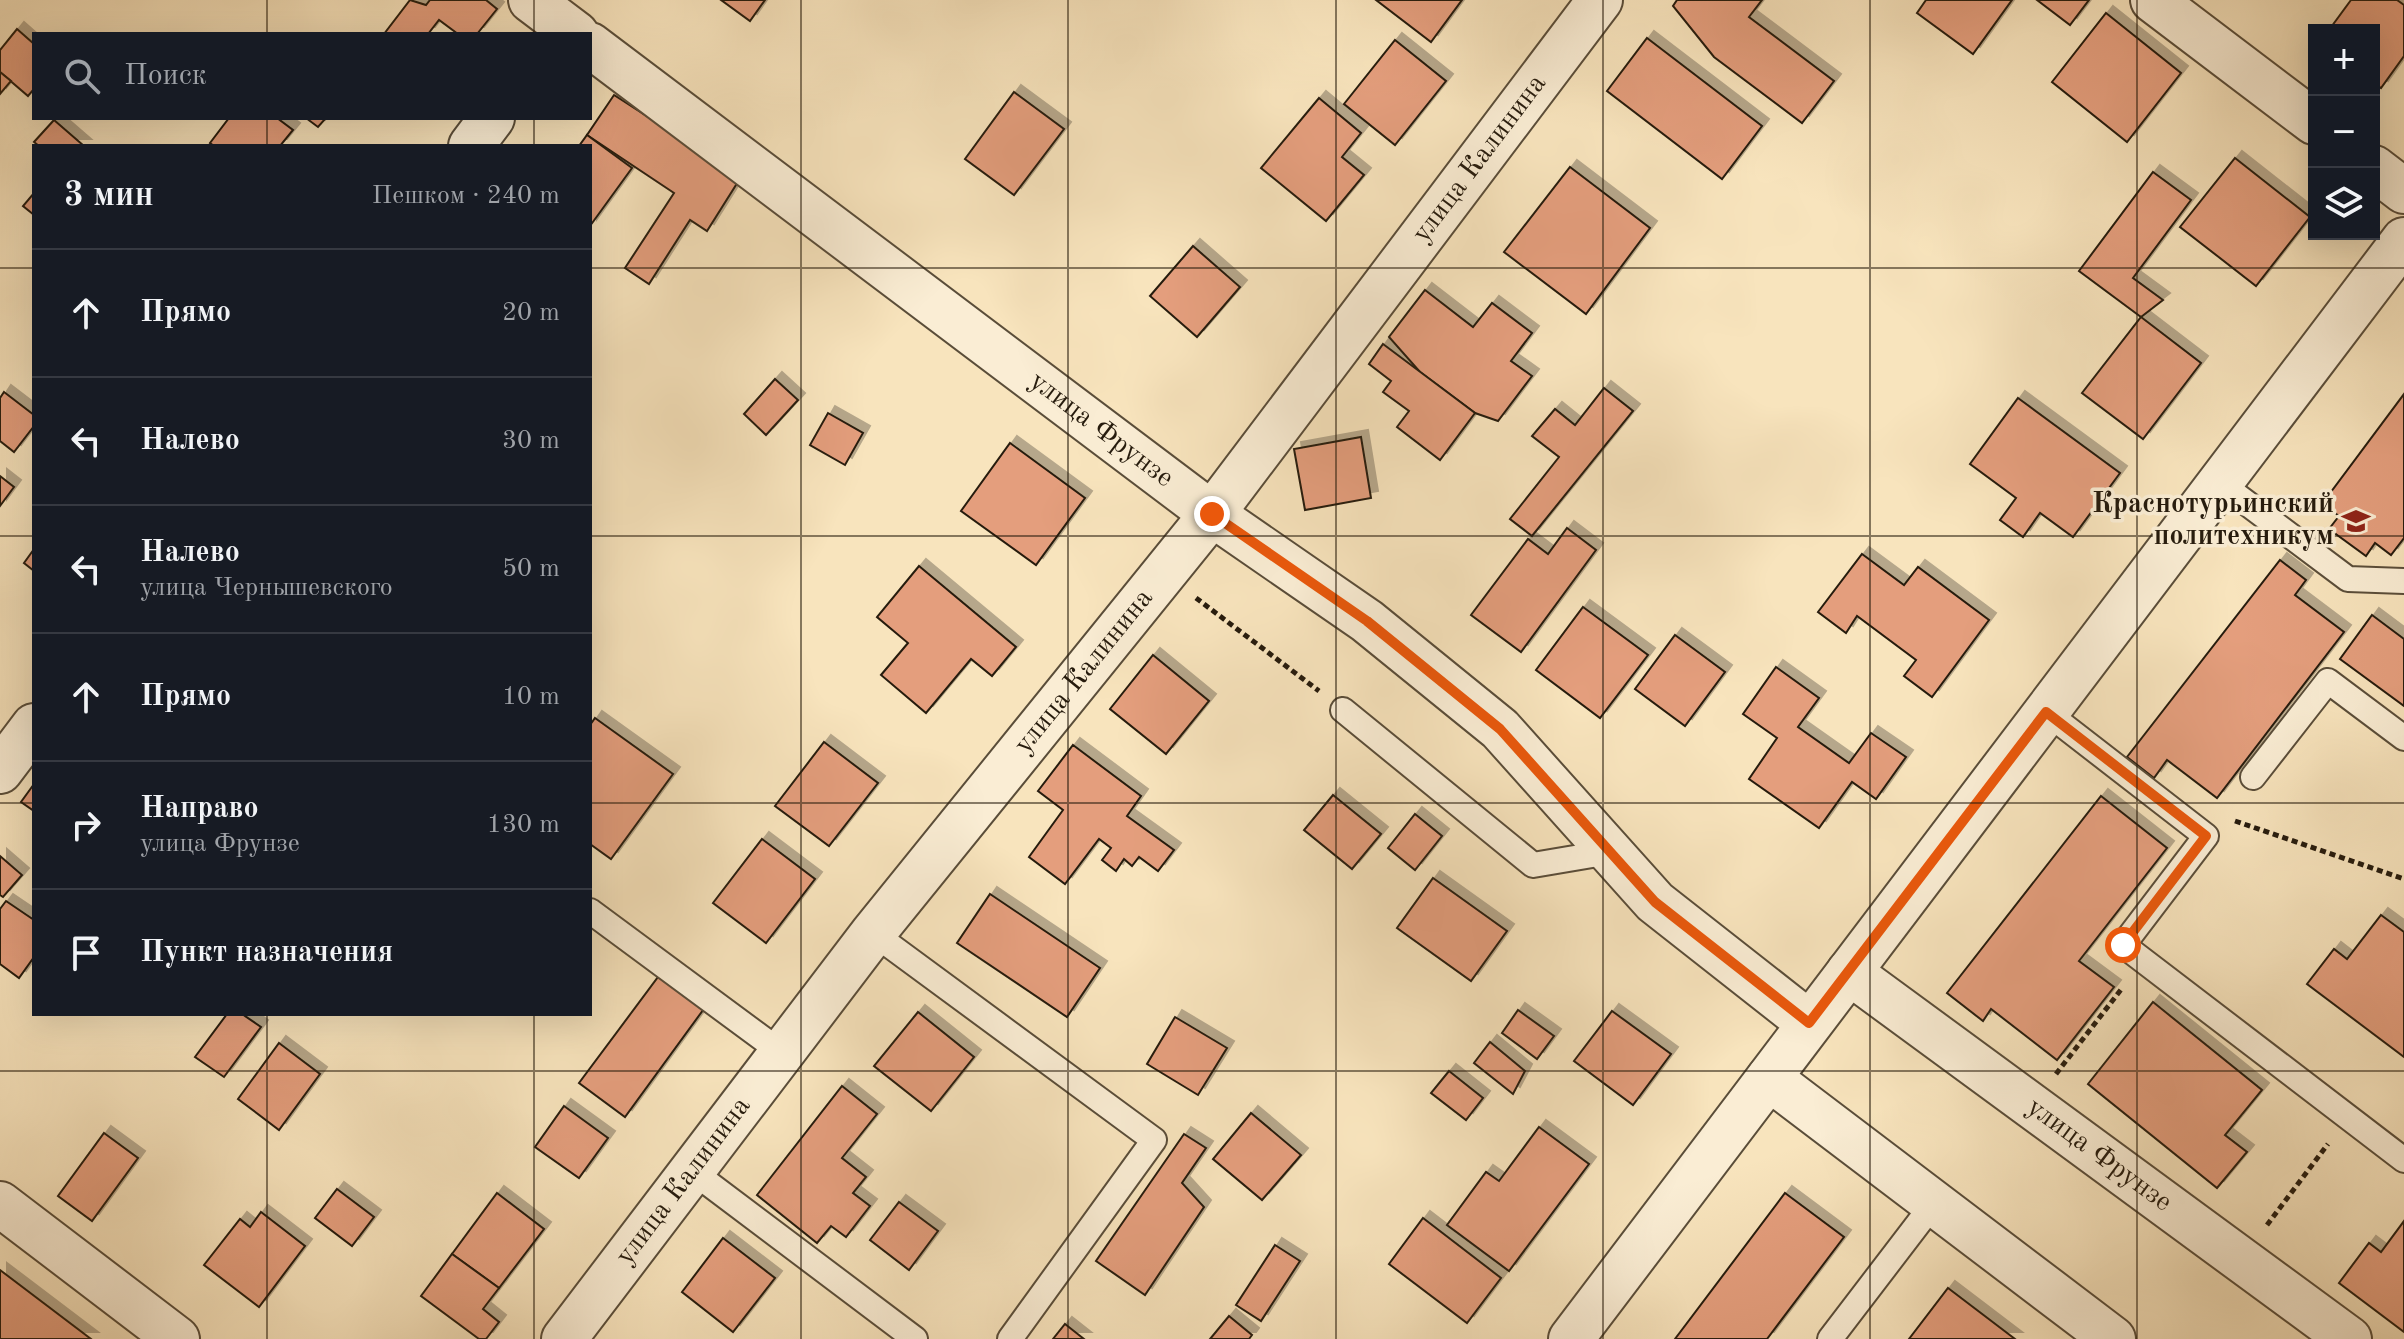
<!DOCTYPE html>
<html lang="ru">
<head>
<meta charset="utf-8">
<style>
  :root { --surface:#171b24; --page:#20242c; --text:#f1f3f6; --muted:#9ea1a6; --line:#363941 }
  body { margin:0; font-family:"Old Standard TT",serif; background:var(--page); color:var(--text) }
  .controls { position:absolute; right:24px; top:24px; display:grid; overflow:hidden; border-radius:0px; box-shadow:0 8px 32px #0002 }
  .controls button { width:72px; height:72px; display:grid; place-items:center; padding:0; border:0; border-bottom:2px solid var(--line); background:var(--surface); color:var(--text); font:40px sans-serif }
  .stop { position:absolute; width:24px; height:24px; margin:-18px; border:6px solid #ea580c; border-radius:50%; background:#fff }
  .stop.end { background:#ea580c; border-color:#fff; box-shadow:0 2px 8px #0008 }
  .list { margin:0; padding:0; list-style:none }
  h2 { display:flex; justify-content:space-between; align-items:center; height:104px; margin:0; padding:0 32px; font-size:34px }
  h2 small { font-size:26px; font-weight:400; color:var(--muted) }
  .list li { display:grid; grid-template-columns:52px 1fr auto; gap:24px; align-items:center; box-sizing:border-box; height:128px; padding:0 32px; border-top:2px solid var(--line) }
  .list b { display:block; font-size:30px; white-space:nowrap }
  .list p { margin:0; font-size:26px; white-space:nowrap; color:var(--muted) }
  .list em { font-size:26px; font-style:normal; color:var(--muted) }
  .icon { flex:none; width:44px; height:44px; fill:none; stroke:currentColor; stroke-width:2; stroke-linecap:round; stroke-linejoin:round }
  .map { position:relative; flex:none; width:2404px; height:1339px; overflow:hidden }
  .search { position:absolute; background:var(--surface); box-shadow:0 8px 32px #0002; left:32px; top:32px; width:560px; height:88px; display:flex; align-items:center; gap:20px; box-sizing:border-box; padding:0 28px; border-radius:0px; color:var(--muted); font-size:30px }
  .panel { position:absolute; background:var(--surface); box-shadow:0 8px 32px #0002; left:32px; top:144px; width:560px; height:872px; border-radius:0px }
  .map>svg:first-child { display:block }
</style>
</head>
<body>
<div class="map">
<svg width="2404" height="1339" viewBox="0 0 2404 1339">
  <defs>
    <filter id="shadow"><feDropShadow dx="7" dy="-7" stdDeviation="0" flood-color="#0004"/></filter>
  </defs>
  <rect width="100%" height="100%" fill="#f8e4bd"/>
  <filter id="stains"><feTurbulence type="fractalNoise" baseFrequency=".0025" numOctaves="4"/><feColorMatrix values="0 0 0 0 .2 0 0 0 0 .09 0 0 0 0 .02 0 0 0 .5 -.17"/></filter>
  <radialGradient id="worn" r=".72"><stop offset=".6" stop-color="#630" stop-opacity="0"/><stop offset="1" stop-color="#630" stop-opacity=".3"/></radialGradient>
  <g fill="#e49e7d" stroke="#261b0d" stroke-width="2" filter="url(#shadow)">
    <polygon points="410,0 426,5 430,0 486,0 497,9 477,34 458,34 439,20 428,34 384,34"/>
    <polygon points="721,0 765,0 750,21"/>
    <polygon points="1376,0 1462,0 1431,42"/>
    <polygon points="1677,0 1762,0 1749,17 1834,81 1802,123 1714,57 1673,6"/>
    <polygon points="1926,0 2012,0 1973,54 1917,13"/>
    <polygon points="2037,0 2089,0 2070,25"/>
    <polygon points="2351,0 2397,0 2404,5 2404,56 2381,88 2374,83 2374,30 2329,30"/>
    <polygon points="2106,13 2181,73 2127,142 2052,82"/>
    <polygon points="17,29 34,44 34,89 28,96 0,72 0,50"/>
    <polygon points="1647,38 1762,126 1722,179 1607,91"/>
    <polygon points="1395,40 1446,81 1395,145 1344,104"/>
    <polygon points="0,72 11,81 0,94"/>
    <polygon points="1014,92 1064,129 1014,195 965,159"/>
    <polygon points="614,95 741,177 707,231 690,220 649,284 625,268 674,193 587,135"/>
    <polygon points="1319,98 1361,133 1342,157 1364,175 1326,221 1261,168"/>
    <polygon points="229,118 277,118 293,130 280,146 214,146 210,143"/>
    <polygon points="306,118 326,118 318,127"/>
    <polygon points="54,120 84,146 39,146 34,142"/>
    <polygon points="587,135 632,168 590,226 590,146 579,146"/>
    <polygon points="2235,158 2310,217 2256,286 2180,227"/>
    <polygon points="1570,167 1650,228 1586,314 1504,252"/>
    <polygon points="2153,172 2191,200 2133,278 2163,300 2141,317 2079,271"/>
    <polygon points="34,193 34,215 23,206"/>
    <polygon points="1193,246 1240,287 1197,337 1150,296"/>
    <polygon points="1425,290 1473,327 1492,303 1532,333 1511,361 1532,376 1498,421 1475,413 1420,372 1389,337"/>
    <polygon points="2141,317 2201,363 2143,439 2082,393"/>
    <polygon points="1383,344 1475,413 1440,460 1397,427 1409,411 1383,392 1391,381 1369,364"/>
    <polygon points="775,379 798,400 766,435 744,414"/>
    <polygon points="1604,388 1633,411 1532,536 1510,519 1559,457 1532,436 1555,409 1575,425"/>
    <polygon points="4,392 34,415 34,426 14,452 0,441 0,398"/>
    <polygon points="2404,394 2404,538 2391,555 2375,543 2366,556 2329,529 2339,516 2322,504"/>
    <polygon points="2018,398 2120,473 2073,537 2040,513 2023,537 2000,520 2016,498 1970,464"/>
    <polygon points="828,413 863,433 845,465 810,445"/>
    <polygon points="1361,437 1371,498 1305,510 1294,449"/>
    <polygon points="1010,443 1085,498 1036,565 961,511"/>
    <polygon points="0,476 14,487 0,506"/>
    <polygon points="1567,528 1596,550 1521,652 1471,615 1528,539 1548,554"/>
    <polygon points="34,549 34,571 24,563"/>
    <polygon points="1862,554 1904,585 1918,567 1989,620 1932,697 1904,676 1916,660 1857,616 1846,633 1818,612"/>
    <polygon points="2280,560 2306,580 2295,595 2344,632 2217,798 2167,760 2154,778 2127,757"/>
    <polygon points="919,566 1016,647 992,676 971,659 926,713 881,675 908,643 877,617"/>
    <polygon points="1583,607 1648,655 1600,718 1536,670"/>
    <polygon points="2372,615 2404,639 2404,706 2340,659"/>
    <polygon points="1675,635 1725,672 1685,726 1635,689"/>
    <polygon points="1153,655 1209,701 1166,754 1110,709"/>
    <polygon points="1776,667 1819,698 1798,727 1849,763 1871,733 1906,757 1876,799 1852,782 1819,828 1749,779 1777,738 1743,714"/>
    <polygon points="595,718 673,774 611,859 590,844 590,725"/>
    <polygon points="824,742 878,783 829,846 775,806"/>
    <polygon points="1073,745 1141,796 1127,816 1174,850 1158,871 1139,857 1132,866 1124,859 1116,871 1102,860 1111,848 1099,839 1065,884 1029,857 1063,810 1038,791"/>
    <polygon points="34,784 34,811 21,802"/>
    <polygon points="1333,795 1381,834 1352,869 1304,830"/>
    <polygon points="2101,796 2167,848 2079,961 2114,987 2057,1060 1991,1009 1983,1021 1947,993"/>
    <polygon points="1415,814 1442,836 1415,870 1388,848"/>
    <polygon points="762,839 815,879 766,943 713,903"/>
    <polygon points="0,856 22,875 3,897 0,895"/>
    <polygon points="1433,878 1507,931 1471,981 1397,928"/>
    <polygon points="990,894 1100,968 1067,1017 957,943"/>
    <polygon points="6,901 34,920 34,957 19,978 0,964 0,909"/>
    <polygon points="2381,915 2404,932 2404,1057 2307,984 2334,949 2347,959"/>
    <polygon points="661,973 706,1006 625,1117 579,1083"/>
    <polygon points="2153,1002 2262,1090 2225,1135 2247,1152 2217,1188 2088,1084"/>
    <polygon points="1518,1010 1554,1036 1537,1059 1502,1033"/>
    <polygon points="1612,1011 1671,1054 1633,1105 1574,1061"/>
    <polygon points="918,1012 974,1057 931,1111 874,1066"/>
    <polygon points="227,1014 242,1014 261,1027 224,1077 195,1057"/>
    <polygon points="1175,1017 1227,1048 1198,1095 1147,1064"/>
    <polygon points="1490,1042 1525,1071 1513,1094 1474,1063"/>
    <polygon points="279,1043 320,1074 279,1130 238,1099"/>
    <polygon points="1449,1071 1483,1098 1466,1120 1431,1093"/>
    <polygon points="842,1086 877,1114 842,1158 866,1177 853,1193 870,1206 846,1237 831,1226 817,1243 757,1195"/>
    <polygon points="564,1106 608,1138 579,1178 535,1147"/>
    <polygon points="1251,1113 1301,1155 1262,1200 1213,1159"/>
    <polygon points="1539,1127 1589,1164 1509,1271 1447,1225 1486,1172 1499,1181"/>
    <polygon points="104,1133 138,1158 92,1221 58,1196"/>
    <polygon points="1184,1134 1206,1148 1182,1183 1204,1207 1145,1295 1096,1261"/>
    <polygon points="337,1189 374,1217 352,1246 315,1218"/>
    <polygon points="497,1193 544,1229 499,1288 452,1254"/>
    <polygon points="1785,1193 1844,1237 1767,1339 1675,1339"/>
    <polygon points="899,1202 938,1231 909,1270 870,1240"/>
    <polygon points="261,1212 305,1246 259,1307 204,1265 240,1219 250,1227"/>
    <polygon points="1423,1218 1501,1278 1467,1323 1389,1264"/>
    <polygon points="2404,1221 2404,1332 2339,1283 2369,1243 2381,1252"/>
    <polygon points="723,1238 775,1278 733,1332 682,1292"/>
    <polygon points="1275,1245 1300,1261 1261,1321 1236,1305"/>
    <polygon points="452,1254 499,1288 483,1309 499,1322 486,1339 479,1339 421,1296"/>
    <polygon points="0,1270 91,1339 0,1339"/>
    <polygon points="1948,1288 2015,1339 1909,1339"/>
    <polygon points="1229,1316 1252,1335 1249,1339 1210,1339"/>
    <polygon points="1065,1324 1084,1339 1053,1339"/>
  </g>
  <g fill="none" stroke-linecap="round" stroke-linejoin="round">
    <defs>
      <g id="lane">
        <polyline points="2220,483 2348,579 2404,581"/>
        <polyline points="1343,710 1533,865 1610,852"/>
        <polyline points="2046,712 2206,836 2123,945 2404,1160"/>
        <polyline points="2253,777 2328,681 2404,738"/>
        <polyline points="590,911 782,1053"/>
        <polyline points="873,933 1154,1140 1010,1339"/>
        <polyline points="692,1171 915,1339"/>
        <polyline points="1830,1339 1934,1203"/>
      </g>
      <g id="street">
        <polyline points="531,0 576,34"/>
        <polyline points="2153,0 2314,122"/>
        <path id="s1" d="M590,45L1212,514L1367,621L1500,729L1655,902L1809,1023"/>
        <polyline points="471,146 492,118"/>
        <polyline points="2374,168 2404,191"/>
        <polyline points="0,771 34,726"/>
        <path id="s2" d="M1849,972L2349,1339"/>
        <polyline points="1769,1078 2113,1339"/>
        <polyline points="0,1204 177,1339"/>
        <path id="s3" d="M564,1339L873,933L1212,514L1600,0"/>
        <polyline points="1571,1339 2404,240"/>
      </g>
    </defs>
    <use href="#lane" stroke="#5a4d39" stroke-width="28"/>
    <use href="#street" stroke="#5a4d39" stroke-width="48"/>
    <g stroke="#261b0d" stroke-width="5" stroke-dasharray="6 4" stroke-linecap="butt">
      <polyline points="1196,598 1319,691"/>
      <polyline points="2235,821 2404,879"/>
      <polyline points="2056,1074 2123,987"/>
      <polyline points="2267,1225 2328,1144"/>
    </g>
    <use href="#lane" stroke="#faedd4" stroke-width="24"/>
    <use href="#street" stroke="#faedd4" stroke-width="44"/>
  </g>
  <g fill="none" stroke-linecap="round" stroke-linejoin="round">
    <polyline stroke="#ea580c" stroke-width="10" points="1212,514 1367,621 1500,729 1655,902 1809,1023 2046,712 2206,836 2123,945"/>
  </g>
  <path fill="none" stroke="#261b0d" stroke-width="2" stroke-opacity="0.55" d="M267,0V34M534,0V34M801,0V1339M1068,0V1339M1336,0V1339M1603,0V1339M1870,0V1339M2137,0V1339M267,118V146M534,118V146M0,268H34M590,268H2404M0,536H34M590,536H2404M0,803H34M590,803H2404M267,1014V1339M534,1014V1339M0,1071H2404"/>
  <defs>
    <symbol id="university-bare" viewBox="-9 -9 18 18"><path d="M0-5L7-2L0 1L-7-2ZM-4 1L0 2.5L4 1V4Q0 6-4 4Z" fill="#8f2418" stroke="#faedd4" stroke-width="2.5" paint-order="stroke"/></symbol>
  </defs>
  <g fill-rule="evenodd">
    <use href="#university-bare" x="2336" y="501" width="40" height="40"/>
  </g>
  <g text-anchor="middle" dominant-baseline="central" stroke-width="7" stroke-linejoin="round" paint-order="stroke">
    <g font-size="28" fill="#261b0d" stroke="#faedd4">
      <text stroke="none"><textPath href="#s3" startOffset="1494">улица Калинина</textPath></text>
      <text stroke="none"><textPath href="#s1" startOffset="640">улица Фрунзе</textPath></text>
      <text stroke="none"><textPath href="#s3" startOffset="846">улица Калинина</textPath></text>
      <text stroke="none"><textPath href="#s2" startOffset="310">улица Фрунзе</textPath></text>
      <text stroke="none"><textPath href="#s3" startOffset="198">улица Калинина</textPath></text>
    </g>
    <g font-size="28" font-weight="bold" fill="#261b0d" stroke="#faedd4" text-anchor="end">
      <text x="2334" y="505">Краснотурьинский<tspan x="2334" dy="32">политехникум</tspan></text>
    </g>
  </g>
  <rect width="100%" height="100%" filter="url(#stains)"/>
  <rect width="100%" height="100%" fill="url(#worn)"/>
</svg>
<div class="controls">
<button>+</button>
<button>−</button>
<button><svg class="icon" aria-label="layers" viewBox="0 0 24 24"><path d="M12 4l9 5-9 5-9-5zM3 14l9 5 9-5"/></svg></button>
</div>
<div class="stop" style="left:2123px;top:945px"></div>
<div class="stop end" style="left:1212px;top:514px"></div>
<div class="search"><svg class="icon" aria-label="search" viewBox="0 0 24 24"><circle cx="10" cy="10" r="6"/><path d="M15 15l6 6"/></svg>Поиск</div>
<section class="panel">
<h2>3 мин<small>Пешком · 240 m</small></h2>
<ul class="list">
<li><svg class="icon" aria-label="ahead" viewBox="0 0 24 24"><path d="M12 20V5M6 11l6-6 6 6"/></svg><div><b>Прямо</b></div><em>20 m</em></li>
<li><svg class="icon" aria-label="left" viewBox="0 0 24 24"><path d="M17 20v-9H6M10 6l-5 5 5 5"/></svg><div><b>Налево</b></div><em>30 m</em></li>
<li><svg class="icon" aria-label="left" viewBox="0 0 24 24"><path d="M17 20v-9H6M10 6l-5 5 5 5"/></svg><div><b>Налево</b><p>улица Чернышевского</p></div><em>50 m</em></li>
<li><svg class="icon" aria-label="ahead" viewBox="0 0 24 24"><path d="M12 20V5M6 11l6-6 6 6"/></svg><div><b>Прямо</b></div><em>10 m</em></li>
<li><svg class="icon" aria-label="right" viewBox="0 0 24 24"><path d="M7 20v-9h11M14 6l5 5-5 5"/></svg><div><b>Направо</b><p>улица Фрунзе</p></div><em>130 m</em></li>
<li><svg class="icon" aria-label="arrive" viewBox="0 0 24 24"><path d="M6 21V4h12l-3 4 3 4H6"/></svg><div><b>Пункт назначения</b></div></li>
</ul>
</section>
</div>
</body>
</html>
